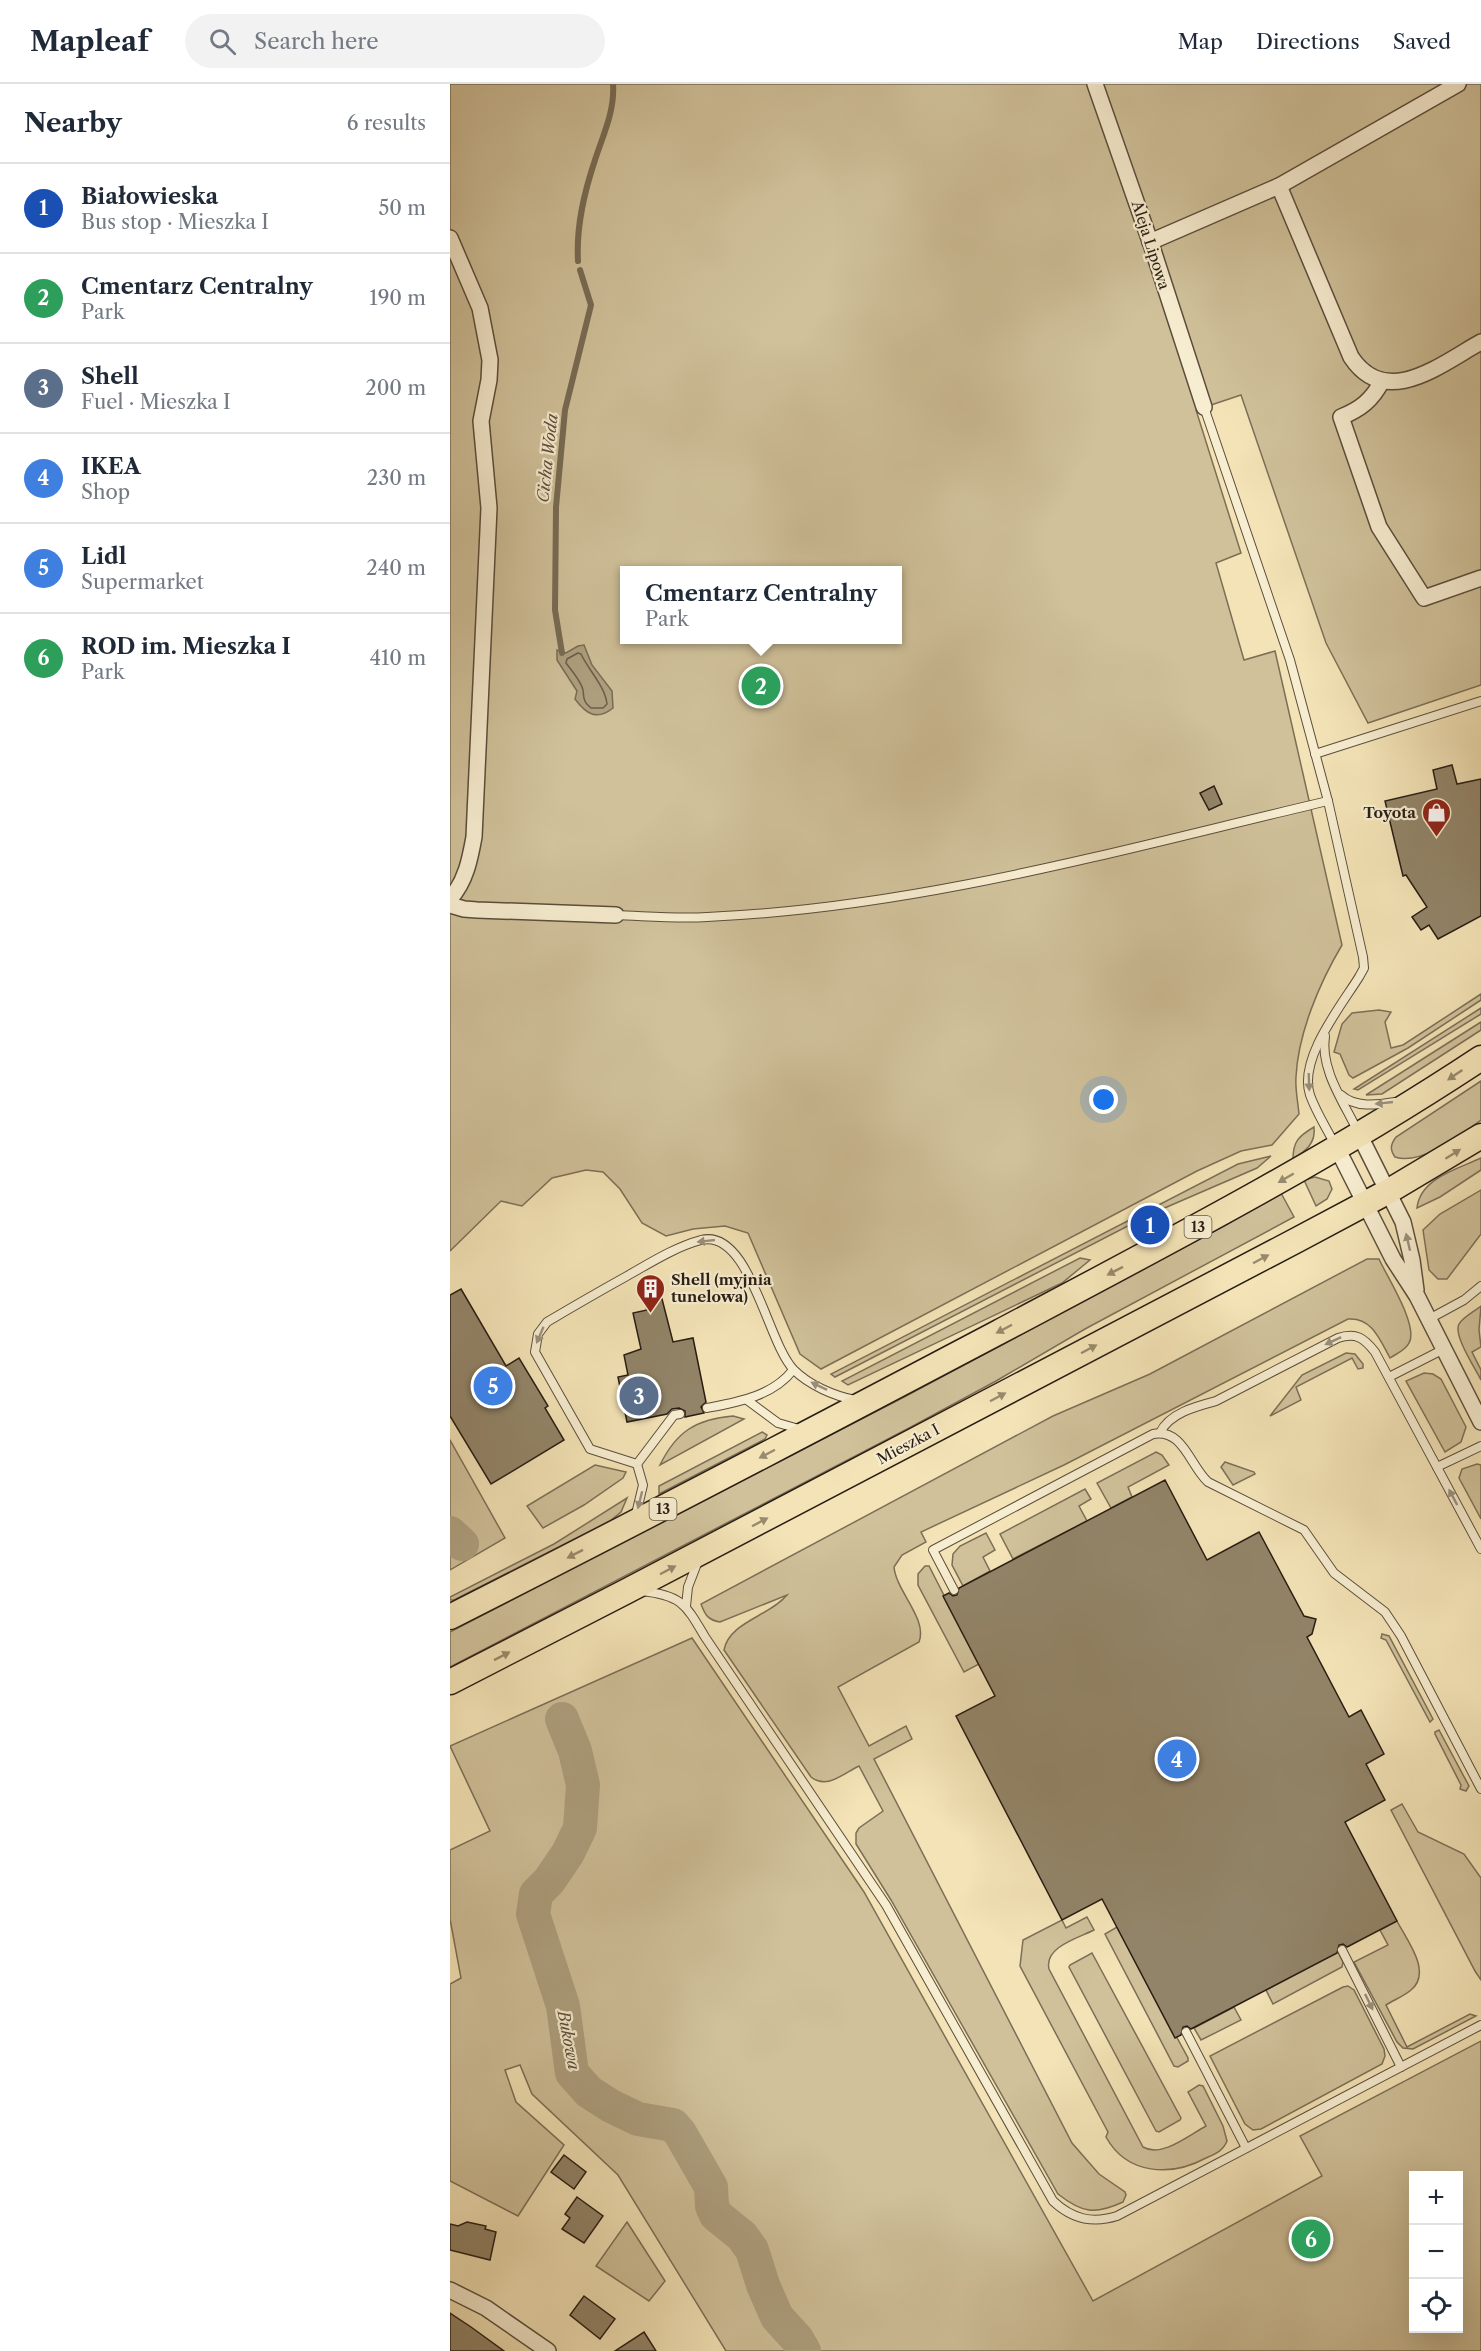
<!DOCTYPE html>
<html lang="en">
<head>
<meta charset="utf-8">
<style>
  :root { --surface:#fff; --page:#f2f2f3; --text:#1f2937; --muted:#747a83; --line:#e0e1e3; --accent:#8f2418 }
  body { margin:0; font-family:"Libre Caslon Text",serif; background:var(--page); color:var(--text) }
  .controls { position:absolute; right:18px; bottom:18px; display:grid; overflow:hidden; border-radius:0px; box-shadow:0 6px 24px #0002 }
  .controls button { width:54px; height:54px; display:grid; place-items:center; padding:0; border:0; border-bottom:2px solid var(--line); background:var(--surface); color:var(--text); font:30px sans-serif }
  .you { position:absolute; left:654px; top:1016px; width:21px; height:21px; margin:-15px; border:4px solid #fff; border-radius:50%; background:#1a73e8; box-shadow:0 0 0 9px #1a73e833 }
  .badge { display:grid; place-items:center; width:39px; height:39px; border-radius:50%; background:var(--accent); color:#fff; font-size:20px; font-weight:700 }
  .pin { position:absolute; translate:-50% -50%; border:3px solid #fff; box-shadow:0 2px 6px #0006 }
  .popup { position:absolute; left:170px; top:482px; width:282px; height:78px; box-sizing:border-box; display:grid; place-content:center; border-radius:0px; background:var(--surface); filter:drop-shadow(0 2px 4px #0005); font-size:20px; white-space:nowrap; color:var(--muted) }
  .popup b { font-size:22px; color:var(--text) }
  .popup::after { content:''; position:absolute; left:50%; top:100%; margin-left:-12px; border:12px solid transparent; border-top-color:var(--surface) }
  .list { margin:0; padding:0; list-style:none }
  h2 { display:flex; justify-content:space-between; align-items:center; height:78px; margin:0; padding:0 24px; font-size:26px }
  h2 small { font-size:20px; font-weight:400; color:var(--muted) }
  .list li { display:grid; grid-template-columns:39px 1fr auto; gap:18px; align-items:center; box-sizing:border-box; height:90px; padding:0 24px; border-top:2px solid var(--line) }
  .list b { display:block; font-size:22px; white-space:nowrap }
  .list p { margin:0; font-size:20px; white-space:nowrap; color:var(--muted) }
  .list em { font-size:20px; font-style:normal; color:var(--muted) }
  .icon { flex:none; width:33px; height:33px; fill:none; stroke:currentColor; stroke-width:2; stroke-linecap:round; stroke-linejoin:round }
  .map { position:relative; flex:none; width:1031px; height:2267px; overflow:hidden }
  header { display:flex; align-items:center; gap:36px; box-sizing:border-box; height:84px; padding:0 30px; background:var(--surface); border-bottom:2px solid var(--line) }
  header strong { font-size:28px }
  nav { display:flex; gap:33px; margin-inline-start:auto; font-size:21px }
  .search { width:420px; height:54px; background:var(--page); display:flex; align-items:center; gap:15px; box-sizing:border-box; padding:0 21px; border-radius:33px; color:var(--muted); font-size:22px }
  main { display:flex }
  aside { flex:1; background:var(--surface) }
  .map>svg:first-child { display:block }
</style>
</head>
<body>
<header>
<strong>Mapleaf</strong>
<div class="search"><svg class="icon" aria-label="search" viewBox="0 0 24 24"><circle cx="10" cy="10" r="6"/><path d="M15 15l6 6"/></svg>Search here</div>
<nav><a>Map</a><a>Directions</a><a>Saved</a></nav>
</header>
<main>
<aside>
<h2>Nearby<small>6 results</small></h2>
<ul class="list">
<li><span class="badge" style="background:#1a4fb4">1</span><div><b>Białowieska</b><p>Bus stop · Mieszka I</p></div><em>50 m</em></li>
<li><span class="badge" style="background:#2e9e5b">2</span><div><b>Cmentarz Centralny</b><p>Park</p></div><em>190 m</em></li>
<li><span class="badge" style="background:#5c6f8a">3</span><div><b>Shell</b><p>Fuel · Mieszka I</p></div><em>200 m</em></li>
<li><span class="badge" style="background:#3f7fe0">4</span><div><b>IKEA</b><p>Shop</p></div><em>230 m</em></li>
<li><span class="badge" style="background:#3f7fe0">5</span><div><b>Lidl</b><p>Supermarket</p></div><em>240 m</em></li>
<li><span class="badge" style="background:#2e9e5b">6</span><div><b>ROD im. Mieszka I</b><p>Park</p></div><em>410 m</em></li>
</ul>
</aside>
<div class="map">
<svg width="1031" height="2267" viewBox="0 0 1031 2267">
  <rect width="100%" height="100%" fill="#f3e3b6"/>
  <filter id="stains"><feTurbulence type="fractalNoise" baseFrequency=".00333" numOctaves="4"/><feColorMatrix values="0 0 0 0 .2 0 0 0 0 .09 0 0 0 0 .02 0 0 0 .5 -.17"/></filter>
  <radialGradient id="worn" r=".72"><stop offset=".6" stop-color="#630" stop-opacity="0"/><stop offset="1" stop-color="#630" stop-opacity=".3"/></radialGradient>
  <g fill="#d0c19a" stroke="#7c6f57" stroke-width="1.5" fill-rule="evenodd">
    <path d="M0,0H1031V601L918,639L876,559L791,311L746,326L791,469L766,479L794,576L825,567L892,861C870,898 848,949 846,993C845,1005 848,1018 849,1030L822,1061L791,1067L747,1087L371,1285L350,1270L298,1149L275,1142L243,1145L216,1152L192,1139L170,1105L153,1088L136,1086L102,1094L72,1122L51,1117L0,1167ZM174,486H448V556H174Z"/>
    <polygon points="1031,910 1031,916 958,964 903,994 899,991 890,970 884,968 892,940 902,929 929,926 941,928 935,938 941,964 953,961"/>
    <polygon points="1031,924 1031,930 908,1006 904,1005"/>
    <polygon points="1031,938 1031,946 932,1010 916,1011"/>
    <path d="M1031,997V1036C1010,1051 971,1082 945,1073C940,1066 940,1061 946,1053Z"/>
    <path d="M864,1043C866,1059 856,1067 843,1075C843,1057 849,1052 864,1043Z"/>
    <polygon points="821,1072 807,1084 703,1129 385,1293 381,1290 788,1080"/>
    <path d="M1031,1074V1086L990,1113L967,1124C970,1094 1008,1085 1031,1074Z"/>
    <polygon points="865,1093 879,1097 882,1105 877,1115 866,1122 854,1096"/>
    <polygon points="1031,1106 1031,1150 997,1195 988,1195 979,1186 973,1146 990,1130"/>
    <polygon points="831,1109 844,1133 635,1245 546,1297 461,1343 0,1583 0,1548 454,1313 774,1142"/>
    <polygon points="630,1174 640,1176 612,1199 398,1301 392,1297"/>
    <path d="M917,1175H929C937,1193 969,1242 959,1259C956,1266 946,1270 940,1274C930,1256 922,1233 898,1235L614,1381L471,1448L476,1458L452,1471L444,1483C446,1507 478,1535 469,1558L388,1603L419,1662L456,1642L462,1655L424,1675L622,2059L649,2090L675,2108L676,2111L673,2118C645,2131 632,2129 608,2110L441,1816L406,1760V1749L409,1744L433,1727L409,1682C394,1689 377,1706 361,1693L274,1566C279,1538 320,1532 337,1511L270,1538C258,1536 255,1531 251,1520L603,1332L700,1290Z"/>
    <path d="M1031,1222L1029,1246L1031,1263L1022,1268L1031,1286V1296C1025,1284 1003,1251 1009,1240C1013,1233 1025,1227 1031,1222Z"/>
    <polygon points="896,1269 905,1270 913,1280 913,1284 908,1285 902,1274 846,1303 851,1316 820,1332 852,1291"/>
    <polygon points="974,1289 983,1290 991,1295 1016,1343 1011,1358 995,1368 956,1297"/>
    <path d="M283,1332L294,1335L210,1381C226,1348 246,1335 283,1332Z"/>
    <polygon points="312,1348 317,1351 315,1355 209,1410 209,1402"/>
    <polygon points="0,1356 55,1454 0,1486"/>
    <polygon points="706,1368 712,1371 719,1381 678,1403 682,1413 661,1424 647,1399"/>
    <polygon points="775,1378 804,1388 805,1390 783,1401 771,1383"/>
    <polygon points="1027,1380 1031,1381 1031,1435 1009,1394 1012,1385"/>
    <polygon points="145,1381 176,1388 173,1394 134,1421 93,1444 77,1422"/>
    <polygon points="635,1405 641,1415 629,1422 637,1437 563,1475 550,1450"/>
    <polygon points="177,1414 171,1428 160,1437 4,1516 0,1516 0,1513 104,1460"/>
    <polygon points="536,1449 545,1466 533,1473 540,1487 513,1502 502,1481 503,1470 510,1462"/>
    <polygon points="475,1482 479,1482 529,1580 514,1588 468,1501 468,1490"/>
    <polygon points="932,1550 939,1552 983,1635 980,1638 936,1556 931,1554"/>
    <path d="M242,1554L414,1808L643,2217L872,2092L850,2052L1031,1957V2267H276L168,2091L82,2010L70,1981L55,1986L66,2018L114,2061L68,2132L0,2097V1900L11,1894L0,1835V1766L40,1747L0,1662ZM964,2092H1008V2244H964Z"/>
    <polygon points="989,1646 1019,1702 1016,1707 1010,1705 1011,1701 985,1650 985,1648"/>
    <polygon points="952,1720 968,1748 1014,1770 1031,1794 1031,1896 1025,1887 941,1726"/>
    <path d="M637,1833L644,1846C628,1854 594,1863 599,1885L693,2063C712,2074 739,2051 756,2042L738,2008L749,2001L753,2002L773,2042L777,2057C773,2067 765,2070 756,2074C721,2093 677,2091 656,2053L658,2048L570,1882L573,1856L612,1836L616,1844Z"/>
    <path d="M947,1837C956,1855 983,1888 961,1906C954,1912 944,1916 936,1921L957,1963L1020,1930L1026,1932L963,1965L953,1964L947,1958L904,1878L938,1861L930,1846Z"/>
    <polygon points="667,1843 738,1974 738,1977 728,1983 724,1982 655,1850"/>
    <polygon points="888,1868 893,1878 892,1883 823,1920 816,1906"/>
    <polygon points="642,1869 731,2034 730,2036 709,2048 706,2047 619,1883 620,1881"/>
    <polygon points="898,1902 904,1906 934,1965 935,1972 932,1980 811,2045 803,2046 795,2040 760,1972 893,1903"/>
    <polygon points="784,1923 791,1936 751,1956 744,1944"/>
    <polygon points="177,2138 215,2197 199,2217 146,2182"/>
  </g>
  <path fill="#aea07f" stroke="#786c54" stroke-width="1.5" d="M134,561L142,581L162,607L163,624C147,637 136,630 125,615L127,607L107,576V566L116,569L128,562Z"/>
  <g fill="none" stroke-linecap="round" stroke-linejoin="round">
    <path stroke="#6b5e4a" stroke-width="1.5" d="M128,569L131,570C139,587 155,602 157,620L153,624H141C133,617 134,615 133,606C131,597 121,586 116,579L117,575Z"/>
    <g stroke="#786c54" stroke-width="6">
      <path d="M128,177C126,142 134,109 145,76C153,51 165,27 163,0"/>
      <polyline points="112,569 105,526 106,423 115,326 141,221 130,186"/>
    </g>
    <g stroke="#aea07f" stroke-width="34">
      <polyline points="0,1449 12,1460"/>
      <polyline points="112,1635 125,1667 133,1701 130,1744 118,1769 99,1797 86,1810 83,1830 113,1922 122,1989 139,2008 161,2022 188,2035 223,2041 230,2049 261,2103 262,2122 266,2131 292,2152 302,2166 313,2201 327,2233 347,2255 354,2267"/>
    </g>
  </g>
  <g fill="#928468" stroke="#281d14" stroke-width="1.5">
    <polygon points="1002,681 1007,700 1031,695 1031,832 988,855 979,841 971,846 962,833 977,823 956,791 953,792 935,717 987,705 983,686"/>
    <polygon points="764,702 772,720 759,726 750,709"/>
    <polygon points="11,1205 56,1282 69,1274 98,1322 95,1324 114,1356 41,1400 0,1332 0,1211"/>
    <polygon points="212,1215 223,1258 243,1254 256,1318 251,1323 254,1329 235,1333 235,1327 229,1324 222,1325 217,1330 177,1338 168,1293 178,1291 174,1271 191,1265 183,1229 197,1226 195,1219"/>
    <polygon points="715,1396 757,1476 809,1448 854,1532 866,1535 862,1550 857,1553 899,1633 911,1626 934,1670 916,1680 935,1716 895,1738 947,1837 897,1863 893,1860 889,1861 887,1869 741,1945 737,1942 733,1943 731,1951 725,1954 652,1815 612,1836 506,1632 545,1612 493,1512 499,1509 503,1512 507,1511 509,1504"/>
    <polygon points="114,2071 136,2088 124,2105 101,2088"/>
    <polygon points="127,2113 153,2132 134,2159 112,2145 120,2134 115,2130"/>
    <polygon points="17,2138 36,2142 35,2145 46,2148 40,2176 0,2166 0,2140 8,2142"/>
    <polygon points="134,2212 165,2235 150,2255 120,2231"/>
    <polygon points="0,2229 21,2243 54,2267 0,2267"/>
    <polygon points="194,2248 206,2267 165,2267"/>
  </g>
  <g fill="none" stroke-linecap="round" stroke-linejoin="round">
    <defs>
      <g id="lane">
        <path d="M754,323L840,576L878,717L913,873L914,884L909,893C891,922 848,975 860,1011C866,1028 877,1045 885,1061"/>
        <polyline points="865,670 1031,617"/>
        <path d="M166,831C196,832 227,835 257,833C468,824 673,765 878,717"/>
        <path d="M875,952C870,985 893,1017 907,1046"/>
        <path d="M891,1011C905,1024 927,1021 945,1018"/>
        <polyline points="979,1235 1014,1216 1031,1202"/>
        <polyline points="939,1293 994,1265"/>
        <polyline points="297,1316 328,1339 349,1345"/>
        <path d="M257,1324C288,1318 323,1312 343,1286"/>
        <path d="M710,1349C719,1329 747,1322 766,1317L888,1254C906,1248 914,1254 925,1268L1031,1465"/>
        <polyline points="187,1380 224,1331 230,1330"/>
        <polyline points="987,1383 1031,1362"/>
        <path d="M186,1430L193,1401L187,1380L140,1365L85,1268L88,1250L97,1238C124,1222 150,1207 177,1192C200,1179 225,1163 251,1156C300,1144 317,1259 344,1286C359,1301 384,1312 405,1316"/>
        <path d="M504,1506L483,1466L703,1350C733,1344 740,1382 758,1398L854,1446L884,1489L935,1528L951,1552L1031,1705"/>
        <path d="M191,1507C232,1511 236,1521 255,1553L436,1821L603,2117C622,2135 642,2140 667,2132L1031,1941"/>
        <polyline points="236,1522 238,1503 248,1477"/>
        <polyline points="892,1866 951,1983"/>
        <polyline points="736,1948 796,2064"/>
      </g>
      <g id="street">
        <polyline points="645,0 702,163 754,323"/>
        <path d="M829,102L901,273C936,326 991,280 1031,258"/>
        <path d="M0,154L30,224L40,276L39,296L31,337L39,424L24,753C20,775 16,797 0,815"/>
        <polyline points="700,158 829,102 1008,0"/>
        <path d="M932,297C922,316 911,325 891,333L929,443L974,514L1031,494"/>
        <polyline points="0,821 14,825 27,826 166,831"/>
        <polyline points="909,1050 953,1138 962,1176 966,1206"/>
        <polyline points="887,1064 943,1175 967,1212 1031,1338"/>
        <polyline points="0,2206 36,2224 98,2267"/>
      </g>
      <g id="primary">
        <path d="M0,1533C184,1440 367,1344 549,1248C713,1161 877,1076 1031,974"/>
        <polyline points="0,1598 177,1507 847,1156 939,1107 1031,1052"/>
      </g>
    </defs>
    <use href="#lane" stroke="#5b4e3c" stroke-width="10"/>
    <use href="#street" stroke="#5b4e3c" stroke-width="18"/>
    <use href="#primary" stroke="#281d14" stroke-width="27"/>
    <use href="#lane" stroke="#f7edd0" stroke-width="8"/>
    <use href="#street" stroke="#f7edd0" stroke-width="15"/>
    <use href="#primary" stroke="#f3e3b6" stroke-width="24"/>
  </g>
  <defs><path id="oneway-solid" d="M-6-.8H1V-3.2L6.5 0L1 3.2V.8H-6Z" transform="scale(1.5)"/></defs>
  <g fill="#988a6d">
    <use href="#oneway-solid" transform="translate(1005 991) rotate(146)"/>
    <use href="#oneway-solid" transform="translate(1003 1070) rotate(-32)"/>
    <use href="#oneway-solid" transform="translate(836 1094) rotate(150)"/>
    <use href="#oneway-solid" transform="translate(811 1175) rotate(-28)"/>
    <use href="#oneway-solid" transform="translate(665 1187) rotate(153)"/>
    <use href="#oneway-solid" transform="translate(554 1245) rotate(152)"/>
    <use href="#oneway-solid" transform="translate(639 1265) rotate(-28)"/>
    <use href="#oneway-solid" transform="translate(548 1313) rotate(-28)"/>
    <use href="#oneway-solid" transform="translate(317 1370) rotate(152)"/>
    <use href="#oneway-solid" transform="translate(310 1438) rotate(-28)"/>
    <use href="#oneway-solid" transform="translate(125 1470) rotate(153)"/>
    <use href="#oneway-solid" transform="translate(218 1486) rotate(-28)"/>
    <use href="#oneway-solid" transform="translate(52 1572) rotate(-27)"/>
  </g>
  <g fill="#9a8f7b">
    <use href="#oneway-solid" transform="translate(859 998) rotate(88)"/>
    <use href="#oneway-solid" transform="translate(934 1019) rotate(174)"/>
    <use href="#oneway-solid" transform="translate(256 1157) rotate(174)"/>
    <use href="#oneway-solid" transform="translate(958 1158) rotate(-103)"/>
    <use href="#oneway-solid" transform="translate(90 1251) rotate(113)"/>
    <use href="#oneway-solid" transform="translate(883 1257) rotate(155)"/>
    <use href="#oneway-solid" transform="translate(369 1302) rotate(-154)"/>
    <use href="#oneway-solid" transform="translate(1003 1413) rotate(-118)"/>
    <use href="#oneway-solid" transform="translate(190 1416) rotate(104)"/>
    <use href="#oneway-solid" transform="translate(919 1918) rotate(64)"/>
  </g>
  <defs>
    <symbol id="shop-pin" viewBox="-11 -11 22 30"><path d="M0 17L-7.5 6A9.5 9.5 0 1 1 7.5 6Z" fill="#8f2418" stroke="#f7edd0"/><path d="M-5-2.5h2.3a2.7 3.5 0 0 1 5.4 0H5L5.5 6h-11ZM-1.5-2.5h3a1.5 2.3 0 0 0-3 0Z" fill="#fff"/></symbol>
    <symbol id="building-pin" viewBox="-11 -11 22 30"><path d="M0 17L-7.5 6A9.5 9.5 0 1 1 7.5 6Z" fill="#8f2418" stroke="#f7edd0"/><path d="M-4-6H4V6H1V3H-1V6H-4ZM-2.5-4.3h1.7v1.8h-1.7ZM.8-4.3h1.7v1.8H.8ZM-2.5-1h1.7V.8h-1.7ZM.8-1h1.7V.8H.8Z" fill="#fff"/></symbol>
  </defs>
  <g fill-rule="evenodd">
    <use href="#shop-pin" x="970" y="712" width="33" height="45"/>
    <use href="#building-pin" x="184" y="1188" width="33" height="45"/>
  </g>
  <g text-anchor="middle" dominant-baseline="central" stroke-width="4.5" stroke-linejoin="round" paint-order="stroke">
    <g fill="#f7edd0" stroke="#665b4c" stroke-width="1.5">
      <rect x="734.5" y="1132" width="27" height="22" rx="4.5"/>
      <rect x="199.5" y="1414" width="27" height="22" rx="4.5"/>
    </g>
    <g font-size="14" font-weight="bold" fill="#281d14">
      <text x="748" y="1143">13</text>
      <text x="213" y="1425">13</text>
    </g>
    <g font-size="15" fill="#281d14" stroke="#f7edd0">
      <text transform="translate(701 161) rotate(72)">Aleja Lipowa</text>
      <text transform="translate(458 1360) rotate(-28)">Mieszka I</text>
    </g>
    <g font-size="15" font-weight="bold" fill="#281d14" stroke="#f7edd0" text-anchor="end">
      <text x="966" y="728">Toyota</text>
      <text x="221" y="1195" text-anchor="start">Shell (myjnia<tspan x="221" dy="17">tunelowa)</tspan></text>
    </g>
    <g font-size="16" font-style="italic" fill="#5e513f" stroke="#f7edd0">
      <text transform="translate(97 374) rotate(-84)">Cicha Woda</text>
      <text transform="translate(119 1956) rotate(79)">Bukowa</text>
    </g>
  </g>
  <rect width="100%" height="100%" filter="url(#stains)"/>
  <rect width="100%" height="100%" fill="url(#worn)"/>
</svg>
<div class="controls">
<button>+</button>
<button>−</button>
<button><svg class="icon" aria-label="locate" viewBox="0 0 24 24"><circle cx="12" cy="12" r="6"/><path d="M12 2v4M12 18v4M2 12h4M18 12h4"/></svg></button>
</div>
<div class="you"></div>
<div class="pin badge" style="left:700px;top:1141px;background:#1a4fb4">1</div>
<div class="pin badge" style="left:311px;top:602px;background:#2e9e5b">2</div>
<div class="popup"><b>Cmentarz Centralny</b>Park</div>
<div class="pin badge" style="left:189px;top:1312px;background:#5c6f8a">3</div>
<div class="pin badge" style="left:727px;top:1675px;background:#3f7fe0">4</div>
<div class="pin badge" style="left:43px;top:1302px;background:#3f7fe0">5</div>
<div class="pin badge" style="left:861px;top:2155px;background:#2e9e5b">6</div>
</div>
</main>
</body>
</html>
